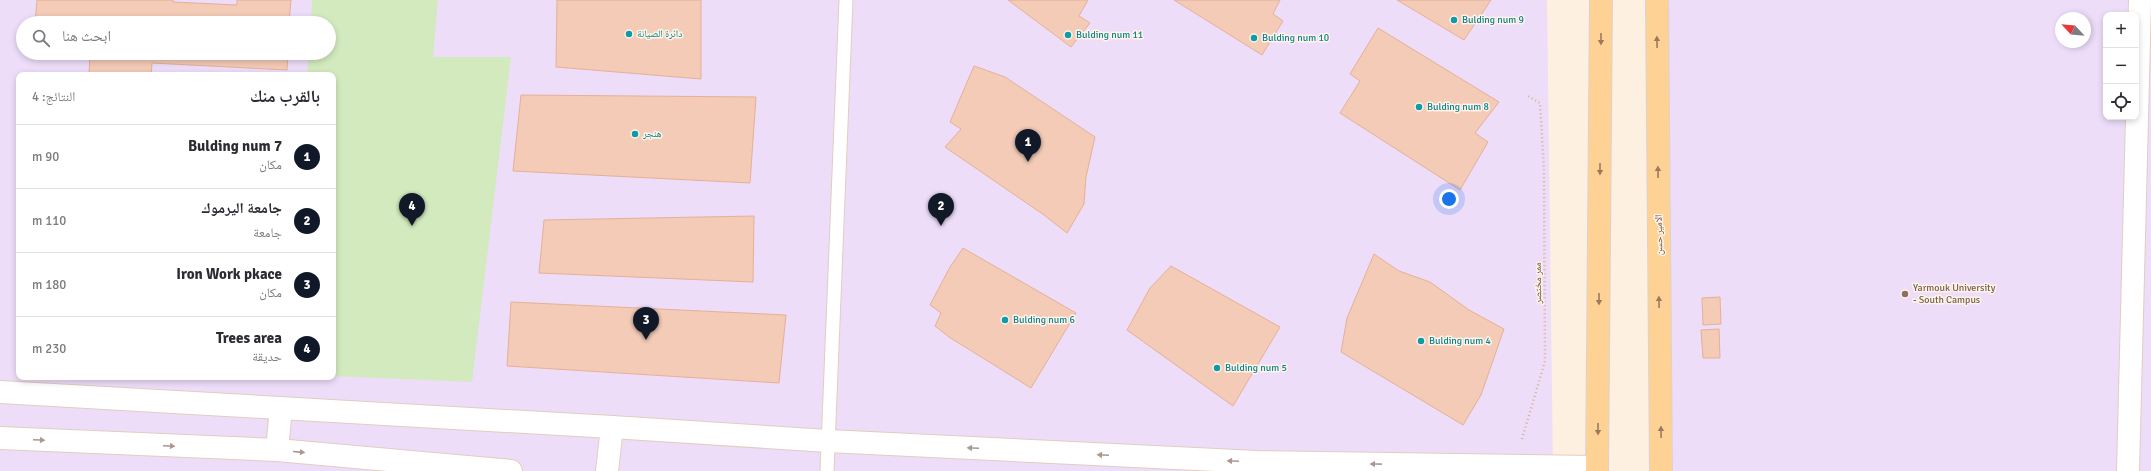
<!DOCTYPE html>
<html lang="ar">
<head>
<meta charset="utf-8">
<style>
  :root { --surface:#fff; --page:#f7f7f7; --text:#2b2b33; --muted:#7c7c81; --line:#e1e1e2; --accent:#111827 }
  body { margin:0; font-family:Signika,"Noto Naskh Arabic",sans-serif; background:var(--page); color:var(--text); direction:rtl }
  .controls { position:absolute; right:12px; top:12px; display:grid; overflow:hidden; border-radius:8px; box-shadow:0 2px 6px #0003 }
  .controls button { width:36px; height:36px; display:grid; place-items:center; padding:0; border:0; border-bottom:1px solid var(--line); background:var(--surface); color:var(--text); font:20px sans-serif }
  .compass { position:absolute; left:2055px; top:12px; width:36px; height:36px; border-radius:50%; background:var(--surface); box-shadow:0 2px 6px #0003; rotate:296deg }
  .you { position:absolute; left:1449px; top:199px; width:14px; height:14px; margin:-10px; border:3px solid #fff; border-radius:50%; background:#1a73e8; box-shadow:0 0 0 6px #1a73e833 }
  .badge { display:grid; place-items:center; width:26px; height:26px; border-radius:50%; background:var(--accent); color:#fff; font-size:13px; font-weight:700 }
  .pin { position:absolute; translate:-50% -33px; filter:drop-shadow(0 1px 2px #0008) }
  .pin::after { content:''; position:absolute; top:21px; width:14px; height:12px; background:inherit; clip-path:polygon(0 0,100% 0,50% 100%) }
  .list { margin:0; padding:0; list-style:none }
  h2 { display:flex; justify-content:space-between; align-items:center; height:52px; margin:0; padding:0 16px; font-size:17px }
  h2 small { font-size:13px; font-weight:400; color:var(--muted) }
  .list li { display:grid; grid-template-columns:26px 1fr auto; gap:12px; align-items:center; box-sizing:border-box; height:64px; padding:0 16px; border-top:1px solid var(--line) }
  .list b { display:block; font-size:15px; white-space:nowrap }
  .list p { margin:0; font-size:13px; white-space:nowrap; color:var(--muted) }
  .list em { font-size:13px; font-style:normal; color:var(--muted) }
  .icon { flex:none; width:22px; height:22px; fill:none; stroke:currentColor; stroke-width:2; stroke-linecap:round; stroke-linejoin:round }
  .map { position:relative; flex:none; width:2151px; height:471px; overflow:hidden; direction:ltr }
  .search { position:absolute; background:var(--surface); box-shadow:0 2px 6px #0003; left:16px; top:16px; width:320px; height:44px; display:flex; align-items:center; gap:10px; box-sizing:border-box; padding:0 14px; border-radius:22px; color:var(--muted); font-size:15px }
  .panel { position:absolute; background:var(--surface); box-shadow:0 2px 6px #0003; left:16px; top:72px; width:320px; height:308px; border-radius:8px; direction:rtl }
  .map>svg:first-child { display:block }
</style>
</head>
<body>
<div class="map">
<svg width="2151" height="471" viewBox="0 0 2151 471">
  <rect width="100%" height="100%" fill="#fdf0e0"/>
  <g fill="#edddf9" fill-rule="evenodd">
    <path d="M0,0H1547L1553,471H0ZM23,23H329V53H23ZM19,75H333V377H19Z"/>
    <path d="M1654,0H2151V471H1661ZM2106,15H2136V117H2106ZM2061,18H2085V42H2061Z"/>
  </g>
  <polygon fill="#d3eabe" points="312,0 438,0 433,57 511,57 472,382 333,376 333,75 307,75 309,53 329,53 329,23 311,23"/>
  <g fill="#f3cbb7" stroke="#e6b096">
    <polygon points="37,0 173,0 173,2 237,5 237,0 291,0 289,23 35,23"/>
    <polygon points="557,0 701,0 701,79 556,67"/>
    <polygon points="1008,0 1088,0 1079,16 1090,23 1071,47"/>
    <polygon points="1174,0 1280,0 1273,14 1283,21 1262,55"/>
    <polygon points="1397,0 1491,0 1464,40"/>
    <polygon points="1378,28 1499,102 1475,133 1488,142 1460,190 1340,113 1360,81 1350,74"/>
    <polygon points="90,53 288,53 287,70 152,63 151,75 89,75"/>
    <polygon points="974,66 1005,77 1095,137 1086,177 1084,204 1067,233 1044,215 945,147 961,129 950,122"/>
    <polygon points="521,95 756,97 750,183 513,171"/>
    <polygon points="754,216 753,282 539,273 544,220"/>
    <polygon points="963,248 1076,313 1031,388 949,337 935,326 941,313 930,305 950,267"/>
    <polygon points="1374,254 1399,271 1430,282 1469,310 1504,329 1481,395 1463,425 1341,352 1347,318"/>
    <polygon points="1171,266 1280,327 1233,406 1127,330 1150,288"/>
    <polygon points="1720,297 1721,324 1703,325 1702,298"/>
    <polygon points="511,302 786,315 779,383 507,366"/>
    <polygon points="1719,329 1720,358 1703,358 1701,330"/>
  </g>
  <g fill="none" stroke-linecap="round" stroke-linejoin="round">
    <defs>
      <polyline id="lane" points="827,471 846,0"/>
      <g id="street">
        <polyline points="0,392 612,427 828,441 1257,462 1597,467"/>
        <polyline points="0,438 277,450 511,471"/>
        <polyline points="277,450 281,408"/>
        <polyline points="607,471 612,427"/>
        <polyline points="2128,471 2140,0"/>
      </g>
      <g id="primary">
        <polyline points="1657,0 1661,471"/>
        <polyline points="1597,471 1601,0"/>
      </g>
    </defs>
    <use href="#lane" stroke="#e3cdbf" stroke-width="15"/>
    <use href="#street" stroke="#e3cdbf" stroke-width="24"/>
    <use href="#primary" stroke="#dbd3cf" stroke-width="24"/>
    <polyline stroke="#d8af9a" stroke-width="2.5" stroke-dasharray="1 3" stroke-linecap="butt" points="1522,439 1545,361 1544,170 1540,103 1526,95"/>
    <use href="#lane" stroke="#fff" stroke-width="13"/>
    <use href="#street" stroke="#fff" stroke-width="22"/>
    <use href="#primary" stroke="#fed195" stroke-width="22"/>
  </g>
  <defs><path id="oneway-solid" d="M-6-.8H1V-3.2L6.5 0L1 3.2V.8H-6Z"/></defs>
  <g fill="#9d7a5e">
    <use href="#oneway-solid" transform="translate(1601 39) rotate(90)"/>
    <use href="#oneway-solid" transform="translate(1657 42) rotate(-91)"/>
    <use href="#oneway-solid" transform="translate(1600 169) rotate(90)"/>
    <use href="#oneway-solid" transform="translate(1658 172) rotate(-91)"/>
    <use href="#oneway-solid" transform="translate(1599 299) rotate(90)"/>
    <use href="#oneway-solid" transform="translate(1659 302) rotate(-91)"/>
    <use href="#oneway-solid" transform="translate(1598 429) rotate(90)"/>
    <use href="#oneway-solid" transform="translate(1661 432) rotate(-91)"/>
  </g>
  <g fill="#ac9891">
    <use href="#oneway-solid" transform="translate(39 440) rotate(3)"/>
    <use href="#oneway-solid" transform="translate(169 446) rotate(3)"/>
    <use href="#oneway-solid" transform="translate(973 448) rotate(-177)"/>
    <use href="#oneway-solid" transform="translate(299 452) rotate(5)"/>
    <use href="#oneway-solid" transform="translate(1103 455) rotate(-177)"/>
    <use href="#oneway-solid" transform="translate(1233 461) rotate(-177)"/>
    <use href="#oneway-solid" transform="translate(1376 464) rotate(-179)"/>
  </g>
  <g fill="#0f9aa8" stroke="#fff4e7" stroke-width="1.5">
    <circle cx="1454" cy="20" r="4"/>
    <circle cx="629" cy="34" r="4"/>
    <circle cx="1068" cy="35" r="4"/>
    <circle cx="1254" cy="38" r="4"/>
    <circle cx="1419" cy="107" r="4"/>
    <circle cx="635" cy="134" r="4"/>
    <circle cx="1005" cy="320" r="4"/>
    <circle cx="1421" cy="341" r="4"/>
    <circle cx="1217" cy="368" r="4"/>
  </g>
  <circle fill="#8d6e63" stroke="#fff4e7" stroke-width="1.5" cx="1905" cy="294" r="4"/>
  <g text-anchor="middle" dominant-baseline="central" stroke-width="3" stroke-linejoin="round" paint-order="stroke">
    <g font-size="10" fill="#0d838f" stroke="#fff4e7" text-anchor="start">
      <text x="1462" y="20">Bulding num 9</text>
      <text x="637" y="34">دائرة الصيانة</text>
      <text x="1076" y="35">Bulding num 11</text>
      <text x="1262" y="38">Bulding num 10</text>
      <text x="1427" y="107">Bulding num 8</text>
      <text x="643" y="134">هنجر</text>
      <text x="1013" y="320">Bulding num 6</text>
      <text x="1429" y="341">Bulding num 4</text>
      <text x="1225" y="368">Bulding num 5</text>
    </g>
    <g font-size="10" fill="#745447" stroke="#fff4e7">
      <text transform="translate(1659 235) rotate(-91)">الامير حسن</text>
      <text transform="translate(1538 283) rotate(-91)">ممر مختصر</text>
    </g>
    <g font-size="10" fill="#785e54" stroke="#fff4e7" text-anchor="start">
      <text x="1913" y="288">Yarmouk University<tspan x="1913" dy="12">- South Campus</tspan></text>
    </g>
  </g>
</svg>
<div class="controls">
<button>+</button>
<button>−</button>
<button><svg class="icon" aria-label="locate" viewBox="0 0 24 24"><circle cx="12" cy="12" r="6"/><path d="M12 2v4M12 18v4M2 12h4M18 12h4"/></svg></button>
</div>
<svg class="compass" viewBox="-18 -18 36 36"><path d="M0-13l5 13h-10z" fill="#e53935"/><path d="M0 13l5-13h-10z" fill="#7c7c81"/></svg>
<div class="you"></div>
<div class="pin badge" style="left:1028px;top:162px">1</div>
<div class="pin badge" style="left:941px;top:226px">2</div>
<div class="pin badge" style="left:646px;top:340px">3</div>
<div class="pin badge" style="left:412px;top:226px">4</div>
<div class="search"><svg class="icon" aria-label="search" viewBox="0 0 24 24"><circle cx="10" cy="10" r="6"/><path d="M15 15l6 6"/></svg>ابحث هنا</div>
<section class="panel">
<h2>بالقرب منك<small>النتائج: 4</small></h2>
<ul class="list">
<li><span class="badge">1</span><div><b>Bulding num 7</b><p>مكان</p></div><em>90 m</em></li>
<li><span class="badge">2</span><div><b>جامعة اليرموك</b><p>جامعة</p></div><em>110 m</em></li>
<li><span class="badge">3</span><div><b>Iron Work pkace</b><p>مكان</p></div><em>180 m</em></li>
<li><span class="badge">4</span><div><b>Trees area</b><p>حديقة</p></div><em>230 m</em></li>
</ul>
</section>
</div>
</body>
</html>
